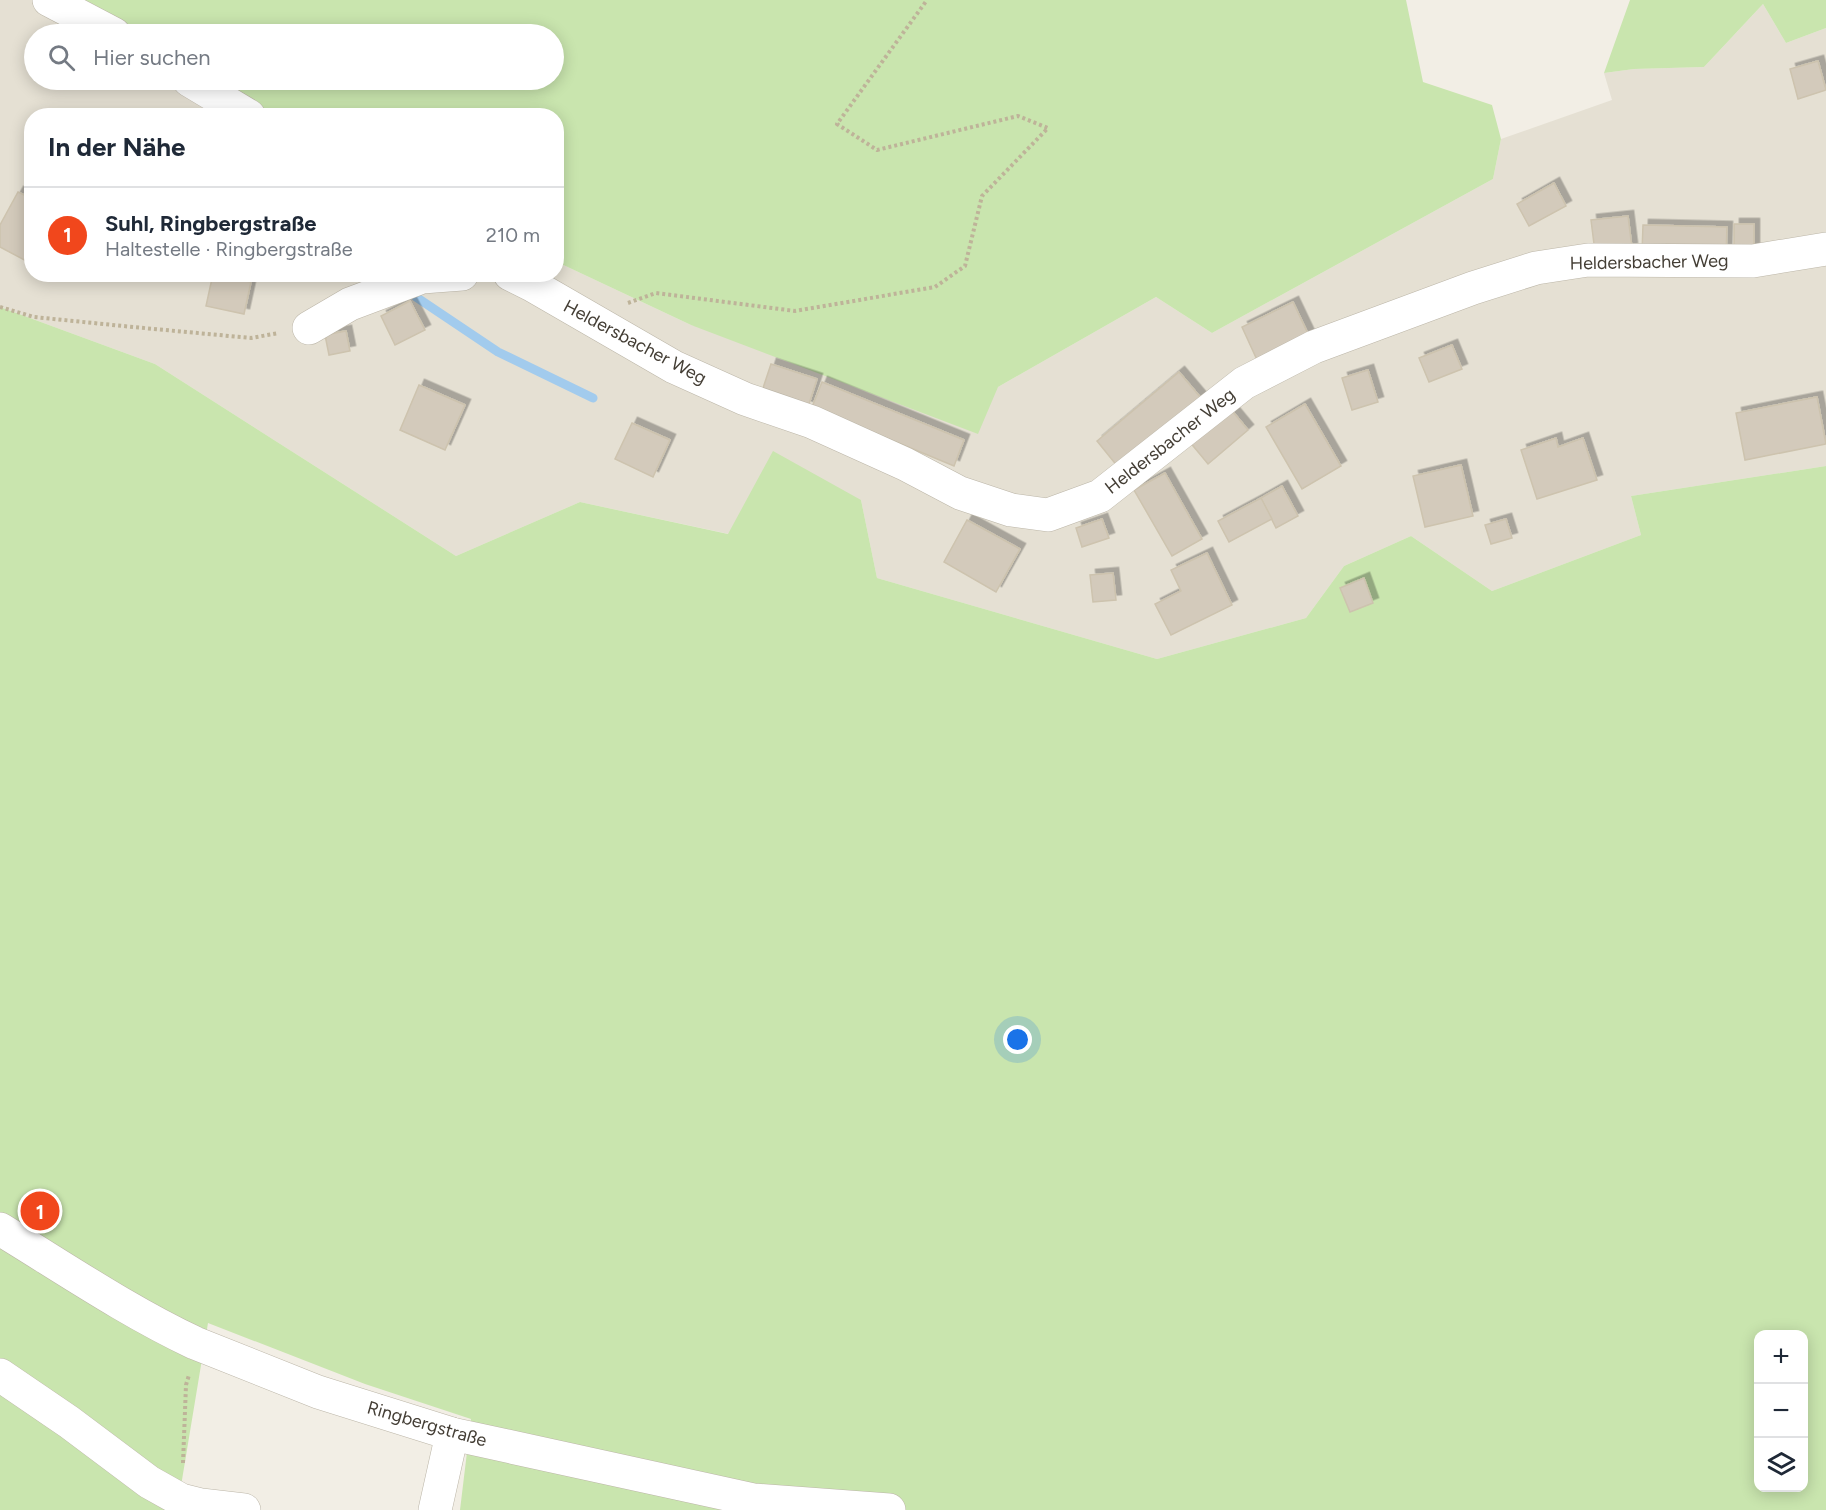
<!DOCTYPE html>
<html lang="de">
<head>
<meta charset="utf-8">
<style>
  :root { --surface:#fff; --page:#f6f6f7; --text:#1f2937; --muted:#747a83; --line:#e0e1e3; --accent:#f1471c }
  body { margin:0; font-family:Figtree,sans-serif; background:var(--page); color:var(--text) }
  .controls { position:absolute; right:18px; bottom:18px; display:grid; overflow:hidden; border-radius:12px; box-shadow:0 3px 15px #0003 }
  .controls button { width:54px; height:54px; display:grid; place-items:center; padding:0; border:0; border-bottom:2px solid var(--line); background:var(--surface); color:var(--text); font:30px sans-serif }
  .you { position:absolute; left:1018px; top:1040px; width:21px; height:21px; margin:-15px; border:4px solid #fff; border-radius:50%; background:#1a73e8; box-shadow:0 0 0 9px #1a73e833 }
  .badge { display:grid; place-items:center; width:39px; height:39px; border-radius:50%; background:var(--accent); color:#fff; font-size:20px; font-weight:700 }
  .pin { position:absolute; translate:-50% -50%; border:3px solid #fff; box-shadow:0 2px 6px #0006 }
  .list { margin:0; padding:0; list-style:none }
  h2 { display:flex; justify-content:space-between; align-items:center; height:78px; margin:0; padding:0 24px; font-size:26px }
  h2 small { font-size:20px; font-weight:400; color:var(--muted) }
  .list li { display:grid; grid-template-columns:39px 1fr auto; gap:18px; align-items:center; box-sizing:border-box; height:96px; padding:0 24px; border-top:2px solid var(--line) }
  .list b { display:block; font-size:22px; white-space:nowrap }
  .list p { margin:0; font-size:20px; white-space:nowrap; color:var(--muted) }
  .list em { font-size:20px; font-style:normal; color:var(--muted) }
  .icon { flex:none; width:33px; height:33px; fill:none; stroke:currentColor; stroke-width:2; stroke-linecap:round; stroke-linejoin:round }
  .map { position:relative; flex:none; width:1826px; height:1510px; overflow:hidden }
  .search { position:absolute; background:var(--surface); box-shadow:0 3px 15px #0003; left:24px; top:24px; width:540px; height:66px; display:flex; align-items:center; gap:15px; box-sizing:border-box; padding:0 21px; border-radius:33px; color:var(--muted); font-size:22px }
  .panel { position:absolute; background:var(--surface); box-shadow:0 3px 15px #0003; left:24px; top:108px; width:540px; height:174px; border-radius:24px }
  .map>svg:first-child { display:block }
</style>
</head>
<body>
<div class="map">
<svg width="1826" height="1510" viewBox="0 0 1826 1510">
  <defs>
    <filter id="shadow"><feDropShadow dx="5.5" dy="-5.5" stdDeviation="0" flood-color="#0004"/></filter>
  </defs>
  <rect width="100%" height="100%" fill="#f2eee5"/>
  <polygon fill="#e5e0d3" points="0,0 76,0 138,34 34,34 34,80 213,80 272,115 32,116 32,274 556,274 557,262 691,325 998,387 1156,297 1212,333 1493,179 1501,139 1612,100 1604,73 1634,69 1704,67 1763,4 1786,43 1826,28 1826,466 1631,496 1641,535 1492,591 1411,536 1344,566 1306,618 1157,659 877,578 861,500 729,534 580,502 456,556 155,364 0,307"/>
  <g fill="#c9e5ae" fill-rule="evenodd">
    <polygon points="76,0 1406,0 1423,82 1492,105 1501,139 1493,179 1212,333 1156,297 998,387 978,434 691,325 557,262 556,116 272,115 213,80 554,80 554,34 138,34"/>
    <polygon points="1630,0 1826,0 1826,28 1786,43 1763,4 1704,67 1634,69 1604,73"/>
    <path d="M0,307L155,364L456,556L580,502L728,534L773,451L861,500L877,578L1157,659L1306,618L1344,566L1411,536L1492,591L1641,535L1631,496L1826,466V1510H460L471,1419L365,1384L208,1323L177,1510H0ZM1758,1334H1804V1488H1758Z"/>
  </g>
  <g fill="none" stroke-linecap="round" stroke-linejoin="round">
    <polyline stroke="#a2cbed" stroke-width="9" points="416,297 498,352 593,398"/>
  </g>
  <g fill="#d3cabb" stroke="#cdc3ae" stroke-width="1.5" filter="url(#shadow)">
    <polygon points="1818,61 1826,90 1798,99 1790,69"/>
    <polygon points="1554,183 1566,206 1529,226 1517,204"/>
    <polygon points="18,192 32,199 32,264 0,247 0,225"/>
    <polygon points="1628,216 1632,248 1595,252 1591,220"/>
    <rect x="1734" y="224" width="20" height="29"/>
    <polygon points="1643,225 1727,227 1726,254 1642,252"/>
    <polygon points="213,274 251,282 244,314 206,306"/>
    <polygon points="410,301 425,330 395,345 381,316"/>
    <polygon points="1293,302 1310,338 1258,362 1242,327"/>
    <polygon points="346,331 350,351 329,355 325,335"/>
    <polygon points="1452,345 1462,369 1429,382 1419,358"/>
    <polygon points="771,364 817,379 808,407 762,391"/>
    <polygon points="1368,370 1378,402 1352,410 1342,378"/>
    <polygon points="1179,372 1201,398 1118,467 1097,441"/>
    <polygon points="822,382 964,440 954,466 812,407"/>
    <polygon points="419,385 465,405 445,450 400,430"/>
    <polygon points="1817,397 1826,444 1745,460 1736,413"/>
    <polygon points="1305,404 1341,466 1302,489 1266,427"/>
    <polygon points="1229,407 1248,430 1208,464 1189,441"/>
    <polygon points="632,423 670,440 653,477 615,459"/>
    <polygon points="1556,438 1558,447 1583,438 1597,480 1537,499 1521,450"/>
    <polygon points="1461,465 1473,516 1425,527 1413,476"/>
    <polygon points="1165,473 1202,539 1172,556 1134,490"/>
    <polygon points="1282,486 1298,516 1276,528 1261,498"/>
    <polygon points="1261,498 1272,519 1229,542 1218,521"/>
    <polygon points="1102,519 1109,538 1082,547 1076,528"/>
    <polygon points="1506,519 1512,538 1491,544 1485,525"/>
    <polygon points="967,520 1020,549 996,592 944,562"/>
    <polygon points="1207,553 1232,605 1171,635 1155,604 1181,591 1171,570"/>
    <polygon points="1113,573 1116,600 1093,602 1090,575"/>
    <polygon points="1364,578 1373,603 1350,612 1340,588"/>
  </g>
  <g fill="none" stroke-linecap="round" stroke-linejoin="round">
    <defs>
      <g id="minor">
        <polyline points="49,0 114,34"/>
        <polyline points="189,80 249,116"/>
        <polyline points="510,274 532,285 674,367 745,399 812,422 905,464 960,493 1011,510 1048,515 1100,496 1244,383 1314,347 1473,288 1536,268 1588,260 1753,261 1826,249"/>
        <polyline points="309,328 350,304 422,277 462,274"/>
        <path d="M0,1229C64,1268 127,1311 195,1343L318,1392L452,1434L754,1500L889,1510"/>
        <polyline points="0,1375 69,1422 149,1482 181,1500 201,1505 244,1510"/>
        <polyline points="435,1510 452,1434"/>
      </g>
    </defs>
    <use href="#minor" stroke="#bcb6a8" stroke-width="34"/>
    <g stroke="#beb399" stroke-width="4" stroke-dasharray="3 3" stroke-linecap="butt">
      <polyline points="628,303 656,293 795,311 935,287 965,266 982,196 1048,128 1018,116 877,150 837,124 927,0"/>
      <polyline points="0,307 34,317 133,327 251,338 279,333"/>
      <polyline points="183,1463 186,1385 189,1375"/>
    </g>
    <use href="#minor" stroke="#fff" stroke-width="33"/>
  </g>
  <g text-anchor="middle" dominant-baseline="central" stroke-width="4.5" stroke-linejoin="round" paint-order="stroke">
    <g font-size="18" fill="#443e35" stroke="#fff">
      <text transform="translate(1649 262) rotate(-1)">Heldersbacher Weg</text>
      <text transform="translate(635 342) rotate(28)">Heldersbacher Weg</text>
      <text transform="translate(1170 441) rotate(-38)">Heldersbacher Weg</text>
      <text transform="translate(427 1424) rotate(16)">Ringbergstraße</text>
    </g>
  </g>
</svg>
<div class="controls">
<button>+</button>
<button>−</button>
<button><svg class="icon" aria-label="layers" viewBox="0 0 24 24"><path d="M12 4l9 5-9 5-9-5zM3 14l9 5 9-5"/></svg></button>
</div>
<div class="you"></div>
<div class="pin badge" style="left:40px;top:1211px">1</div>
<div class="search"><svg class="icon" aria-label="search" viewBox="0 0 24 24"><circle cx="10" cy="10" r="6"/><path d="M15 15l6 6"/></svg>Hier suchen</div>
<section class="panel">
<h2>In der Nähe<small></small></h2>
<ul class="list">
<li><span class="badge">1</span><div><b>Suhl, Ringbergstraße</b><p>Haltestelle · Ringbergstraße</p></div><em>210 m</em></li>
</ul>
</section>
</div>
</body>
</html>
